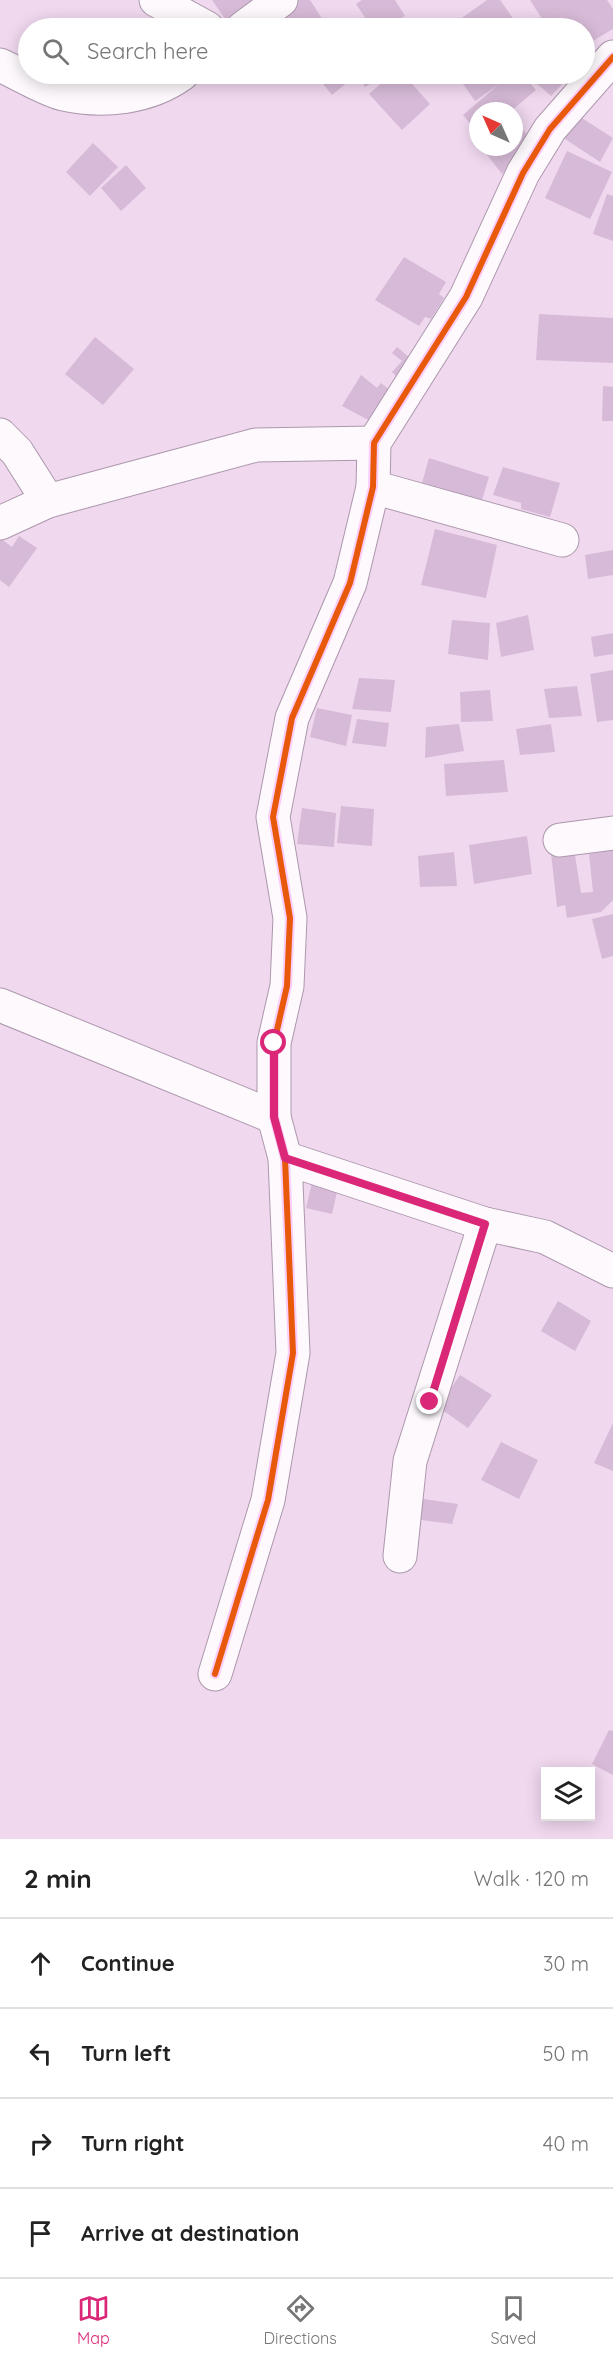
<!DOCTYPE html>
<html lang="en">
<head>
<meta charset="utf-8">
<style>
  :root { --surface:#fff; --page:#f2f2f2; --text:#222; --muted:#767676; --line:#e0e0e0; --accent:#db2777 }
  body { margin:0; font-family:Quicksand,sans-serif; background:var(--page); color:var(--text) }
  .controls { position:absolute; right:18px; bottom:18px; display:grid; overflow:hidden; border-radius:0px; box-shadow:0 3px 15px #0003 }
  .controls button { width:54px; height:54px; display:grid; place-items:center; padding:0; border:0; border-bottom:2px solid var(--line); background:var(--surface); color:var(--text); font:30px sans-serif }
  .compass { position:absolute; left:469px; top:102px; width:54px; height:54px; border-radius:50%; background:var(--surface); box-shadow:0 3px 15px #0003; rotate:315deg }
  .stop { position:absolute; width:18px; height:18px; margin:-14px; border:4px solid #db2777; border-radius:50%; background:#fff }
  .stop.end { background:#db2777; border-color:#fff; box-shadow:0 2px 6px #0008 }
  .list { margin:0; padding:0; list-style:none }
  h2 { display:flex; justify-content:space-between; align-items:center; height:78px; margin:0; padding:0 24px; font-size:26px }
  h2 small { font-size:20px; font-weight:400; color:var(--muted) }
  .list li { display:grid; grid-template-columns:39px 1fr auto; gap:18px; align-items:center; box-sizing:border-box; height:90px; padding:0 24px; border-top:2px solid var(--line) }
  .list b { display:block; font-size:22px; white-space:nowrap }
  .list em { font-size:20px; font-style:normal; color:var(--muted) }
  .icon { flex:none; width:33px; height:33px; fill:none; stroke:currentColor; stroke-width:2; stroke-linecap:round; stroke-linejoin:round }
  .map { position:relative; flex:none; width:613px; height:1839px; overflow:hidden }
  .search { position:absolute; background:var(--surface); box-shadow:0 3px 15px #0003; left:18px; right:18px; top:18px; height:66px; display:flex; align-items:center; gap:15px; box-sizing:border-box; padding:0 21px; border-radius:33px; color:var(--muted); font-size:22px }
  .sheet { height:438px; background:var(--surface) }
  nav { display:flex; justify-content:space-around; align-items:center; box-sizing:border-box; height:84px; border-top:2px solid var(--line); background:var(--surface); font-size:16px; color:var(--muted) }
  nav a { display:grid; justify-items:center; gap:3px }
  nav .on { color:var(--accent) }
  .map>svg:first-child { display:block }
</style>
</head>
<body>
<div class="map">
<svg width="613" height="1839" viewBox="0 0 613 1839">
  <rect width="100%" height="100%" fill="#f0d8ef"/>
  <g fill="#d7bad7">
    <polygon points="212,0 252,0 226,20"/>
    <polygon points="292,0 310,0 328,28 285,28 278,18"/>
    <polygon points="362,0 395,0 405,16 384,28 372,28 356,4"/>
    <polygon points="487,0 500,0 517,24 510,28 466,28 459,20"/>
    <polygon points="530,0 607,0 613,9 613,29 591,42 579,23 570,28 548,28"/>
    <polygon points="451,18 459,28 435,28"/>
    <polygon points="584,39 594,53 584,60"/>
    <polygon points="326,74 354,74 356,75 332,95 319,79"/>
    <polygon points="357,74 387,74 365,87"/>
    <polygon points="392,74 403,74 430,104 402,130 369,94"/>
    <polygon points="456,74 490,74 498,85 475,101"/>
    <polygon points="511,74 522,74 536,90 511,111 478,111 478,133 463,115"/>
    <polygon points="526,74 559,74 566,80 551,96"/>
    <polygon points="571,111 613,138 600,162 556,133"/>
    <polygon points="518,123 536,147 502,174 481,147 514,147 514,126"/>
    <polygon points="93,143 118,167 90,196 66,172"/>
    <polygon points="567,151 612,172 590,219 545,198"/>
    <polygon points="126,165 146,188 121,211 101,188"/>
    <polygon points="607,194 613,196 613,241 593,234"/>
    <polygon points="404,257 446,282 439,294 444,298 431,319 425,317 419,326 375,300"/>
    <polygon points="539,314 613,318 613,363 536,360"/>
    <polygon points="95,337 134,369 103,405 65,374"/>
    <polygon points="397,347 415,362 400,380 392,372 402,361 392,353"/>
    <polygon points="361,375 377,388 381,383 391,391 372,422 342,406"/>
    <polygon points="603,386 613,387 613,421 602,421"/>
    <polygon points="429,458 489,477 481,503 422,483"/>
    <polygon points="503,467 560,483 550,517 521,509 521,503 493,495"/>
    <polygon points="435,529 497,545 486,598 421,585"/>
    <polygon points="19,536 37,548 9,587 0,580 0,538 12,547"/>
    <polygon points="613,550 613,575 588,579 585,555"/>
    <polygon points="528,615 534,650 501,657 496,623"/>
    <polygon points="452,620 490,623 488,660 448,654"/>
    <polygon points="613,633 613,654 594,657 591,637"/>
    <polygon points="613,670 613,720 597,722 590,674"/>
    <polygon points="359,678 395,680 391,712 352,709"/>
    <polygon points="577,686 582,716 549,718 544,689"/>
    <polygon points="490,690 493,721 461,722 460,692"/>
    <polygon points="317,708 352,715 346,746 310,737"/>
    <polygon points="357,719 389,723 386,747 352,743"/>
    <polygon points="459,724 464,751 425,758 426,727"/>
    <polygon points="551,724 555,752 520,755 516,729"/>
    <polygon points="504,760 508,792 446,796 444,764"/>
    <polygon points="341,806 374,809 372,846 337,843"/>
    <polygon points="302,808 336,813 334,847 297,844"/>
    <polygon points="527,836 532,874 474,884 469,845"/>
    <polygon points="574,849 581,893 593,892 589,854 613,850 613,900 601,912 567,918 565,905 557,907 551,853"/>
    <polygon points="454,852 457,886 420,887 418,856"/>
    <polygon points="613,914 613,956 602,959 592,919"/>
    <polygon points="312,1182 338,1188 332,1214 306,1208"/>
    <polygon points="558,1301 591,1321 575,1351 541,1331"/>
    <polygon points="460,1375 492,1395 468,1428 438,1407"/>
    <polygon points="613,1423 613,1471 594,1463"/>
    <polygon points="501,1442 538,1460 519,1499 481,1480"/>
    <polygon points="417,1498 458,1504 452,1524 414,1519"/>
    <polygon points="609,1730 613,1731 613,1775 592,1764"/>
  </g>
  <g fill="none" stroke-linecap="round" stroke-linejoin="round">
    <defs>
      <g id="minor">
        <polyline points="156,0 207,28"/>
        <polyline points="243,28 281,0"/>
        <path d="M0,65C20,74 42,88 63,94C103,103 149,98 182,74"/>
        <polyline points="0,435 17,452 48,501"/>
        <polyline points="373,487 562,540"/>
        <polyline points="0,523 48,501 256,445 374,443"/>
        <polyline points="560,840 613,833"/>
        <polyline points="0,1005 274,1117"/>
        <polyline points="285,1158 485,1224 545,1237 613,1271"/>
        <polyline points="400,1556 410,1461 485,1224"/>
        <polyline points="215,1674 268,1500 293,1353 285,1158 274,1117 274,1043 287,986 290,918 273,817 292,718 350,583 373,487 374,443 466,297 523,173 550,129 613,57"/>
      </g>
    </defs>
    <use href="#minor" stroke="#ac98ac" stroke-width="35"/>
    <use href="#minor" stroke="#fdf9fd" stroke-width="33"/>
    <defs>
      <polyline id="cycleway" points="215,1674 268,1500 293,1353 285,1158 274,1117 274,1043 287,986 290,918 273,817 292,718 350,583 373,487 374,443 466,297 523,173 550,129 613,57"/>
    </defs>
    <use href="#cycleway" stroke="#fbcdf9" stroke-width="10"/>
    <use href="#cycleway" stroke="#e8590c" stroke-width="6"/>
  </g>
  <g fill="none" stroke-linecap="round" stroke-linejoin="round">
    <polyline stroke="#db2777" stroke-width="8" points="274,1043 274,1117 285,1158 485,1224 430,1402"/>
  </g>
</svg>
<div class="controls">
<button><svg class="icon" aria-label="layers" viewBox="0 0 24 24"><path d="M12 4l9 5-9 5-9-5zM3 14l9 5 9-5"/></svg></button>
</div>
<svg class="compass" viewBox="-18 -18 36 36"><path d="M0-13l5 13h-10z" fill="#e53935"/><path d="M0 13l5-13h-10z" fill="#767676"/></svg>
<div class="stop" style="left:274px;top:1043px"></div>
<div class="stop end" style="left:430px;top:1402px"></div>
<div class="search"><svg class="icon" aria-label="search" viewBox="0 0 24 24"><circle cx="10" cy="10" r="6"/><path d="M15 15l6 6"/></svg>Search here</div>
</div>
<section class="sheet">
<h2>2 min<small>Walk · 120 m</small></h2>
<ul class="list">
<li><svg class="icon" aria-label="ahead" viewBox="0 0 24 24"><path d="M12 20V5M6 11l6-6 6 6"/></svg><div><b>Continue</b></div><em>30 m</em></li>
<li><svg class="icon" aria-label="left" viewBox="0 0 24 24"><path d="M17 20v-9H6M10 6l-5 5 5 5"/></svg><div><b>Turn left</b></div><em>50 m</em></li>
<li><svg class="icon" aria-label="right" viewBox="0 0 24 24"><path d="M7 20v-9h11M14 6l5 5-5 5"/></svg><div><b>Turn right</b></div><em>40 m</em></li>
<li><svg class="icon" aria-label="arrive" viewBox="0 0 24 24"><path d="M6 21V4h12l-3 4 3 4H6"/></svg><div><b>Arrive at destination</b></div></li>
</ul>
</section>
<nav>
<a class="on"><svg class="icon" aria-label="map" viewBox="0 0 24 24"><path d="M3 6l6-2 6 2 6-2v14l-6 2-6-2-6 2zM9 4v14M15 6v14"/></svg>Map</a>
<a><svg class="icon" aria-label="directions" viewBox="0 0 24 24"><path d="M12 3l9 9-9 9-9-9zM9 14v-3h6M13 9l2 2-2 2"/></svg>Directions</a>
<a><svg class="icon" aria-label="saved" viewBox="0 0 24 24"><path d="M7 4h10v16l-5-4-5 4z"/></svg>Saved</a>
</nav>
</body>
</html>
